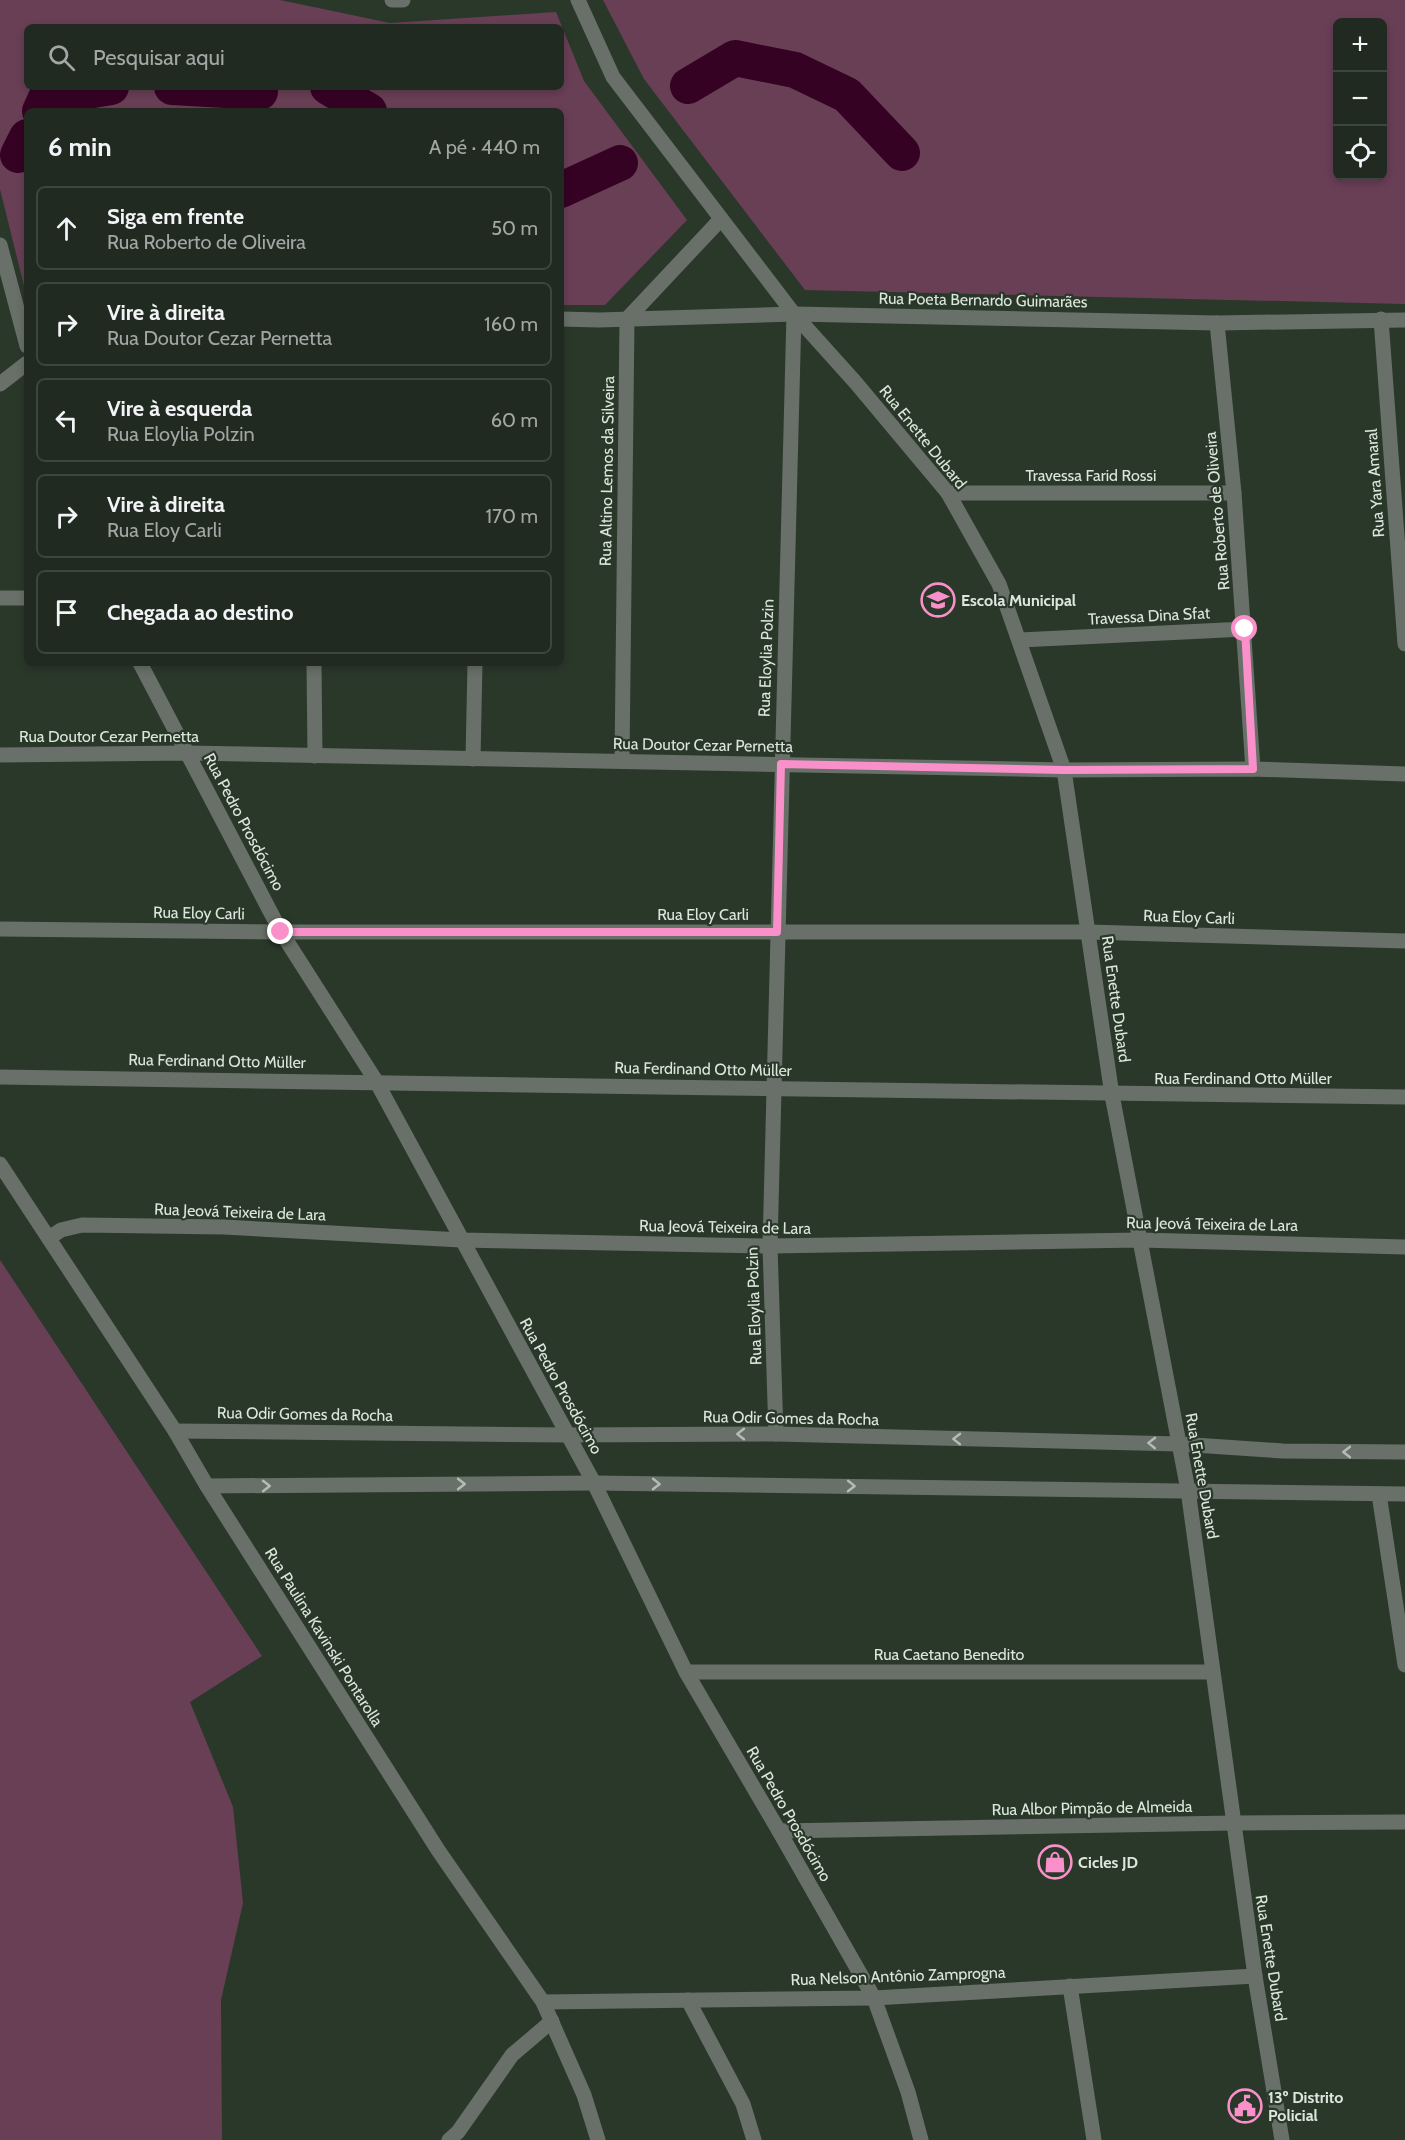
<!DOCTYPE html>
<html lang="pt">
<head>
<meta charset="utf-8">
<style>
  :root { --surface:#202a20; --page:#2d362d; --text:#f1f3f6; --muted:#a2a7a5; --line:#3d463e }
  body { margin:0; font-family:Cabin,sans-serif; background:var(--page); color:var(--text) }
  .controls { position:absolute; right:18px; top:18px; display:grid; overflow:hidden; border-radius:9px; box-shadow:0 3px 9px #0003 }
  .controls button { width:54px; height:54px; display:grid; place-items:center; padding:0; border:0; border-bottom:2px solid var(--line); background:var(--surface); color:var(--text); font:30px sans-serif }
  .stop { position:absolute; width:18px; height:18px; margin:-14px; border:4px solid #f990ca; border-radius:50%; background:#fff }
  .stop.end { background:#f990ca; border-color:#fff; box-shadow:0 2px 6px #0008 }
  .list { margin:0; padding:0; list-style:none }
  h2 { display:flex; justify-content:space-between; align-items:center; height:78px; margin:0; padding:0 24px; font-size:26px }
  h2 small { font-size:20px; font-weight:400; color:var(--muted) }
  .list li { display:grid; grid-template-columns:39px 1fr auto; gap:18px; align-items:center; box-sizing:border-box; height:84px; margin:0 12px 12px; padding:0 12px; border:2px solid var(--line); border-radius:9px }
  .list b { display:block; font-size:22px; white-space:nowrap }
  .list p { margin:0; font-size:20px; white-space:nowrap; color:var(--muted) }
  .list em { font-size:20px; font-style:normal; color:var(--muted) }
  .icon { flex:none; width:33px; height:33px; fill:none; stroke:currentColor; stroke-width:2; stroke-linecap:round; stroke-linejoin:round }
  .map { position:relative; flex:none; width:1405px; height:2140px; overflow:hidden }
  .search { position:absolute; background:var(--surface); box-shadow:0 3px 9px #0003; left:24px; top:24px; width:540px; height:66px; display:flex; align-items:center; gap:15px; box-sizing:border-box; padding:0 21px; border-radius:9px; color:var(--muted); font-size:22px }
  .panel { position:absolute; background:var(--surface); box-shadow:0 3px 9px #0003; left:24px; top:108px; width:540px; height:558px; border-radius:9px }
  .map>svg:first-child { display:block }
</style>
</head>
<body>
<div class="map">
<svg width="1405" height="2140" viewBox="0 0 1405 2140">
  <rect width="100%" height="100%" fill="#2a382a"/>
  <g fill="#693f56" fill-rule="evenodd">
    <path d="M0,0H280L390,23L556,12L584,81L687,220L605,305H561V111H27V298L0,189ZM27,27H561V87H27Z"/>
    <path d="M603,0H1405V304L805,290L644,79ZM1338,22H1382V176H1338Z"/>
    <polygon points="0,1260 262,1656 190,1702 233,1807 243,1903 221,2000 222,2140 0,2140"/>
  </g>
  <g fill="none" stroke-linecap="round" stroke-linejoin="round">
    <g stroke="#360224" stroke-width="36">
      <polyline points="688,86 735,58 795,70 847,95 902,153"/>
      <polyline points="172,87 260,92 259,87"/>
      <polyline points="328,87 369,111"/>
      <polyline points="40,111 46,98 111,87"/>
      <polyline points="18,155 27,137"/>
      <polyline points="561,190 620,163"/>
    </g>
    <g stroke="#697069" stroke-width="15">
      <polyline points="392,0 403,0"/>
      <polyline points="578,0 613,77 794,314 856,383 948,493 999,584 1064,770 1112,1095 1188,1490 1255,1976 1282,2140"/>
      <polyline points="0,245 27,346"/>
      <polyline points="561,319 599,320 794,314 1217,323 1405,320"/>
      <polyline points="1381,319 1405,644"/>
      <polyline points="1217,323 1234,493 1253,769"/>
      <polyline points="0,384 27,363"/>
      <polyline points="948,493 1234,493"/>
      <polyline points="0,598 27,598"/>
      <polyline points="1020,640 1245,629"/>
      <polyline points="140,663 281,932 376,1081 594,1483 686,1672 779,1831 874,1998 908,2092 921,2140"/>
      <polyline points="314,663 315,756"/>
      <polyline points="0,755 187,753 1064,770 1253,769 1405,774"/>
      <polyline points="473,759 475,663"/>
      <polyline points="622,761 627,319 721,219"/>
      <polyline points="0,929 281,932 1088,932 1405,941"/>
      <path d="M0,1077C468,1082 937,1094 1405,1097"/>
      <polyline points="0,1164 175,1431 207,1486 438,1850 543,2002 584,2095 598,2140"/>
      <polyline points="49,1238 61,1230 82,1225 224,1227 461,1240 770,1246 1140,1240 1405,1247"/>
      <polyline points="175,1431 568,1435 776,1434 1179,1444 1283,1451 1405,1452"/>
      <polyline points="776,1434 770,1246 794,314"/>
      <polyline points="207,1486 594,1483 1405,1494"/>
      <polyline points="1379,1494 1405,1665"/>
      <polyline points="686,1672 1212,1672"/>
      <polyline points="779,1831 1233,1823 1405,1822"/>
      <polyline points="1070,1986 1094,2140"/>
      <polyline points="688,2000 743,2104 754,2140"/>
      <polyline points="543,2002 874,1998 1255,1976"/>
      <polyline points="449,2140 458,2132 512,2055 552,2021"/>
    </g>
  </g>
  <defs><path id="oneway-chevron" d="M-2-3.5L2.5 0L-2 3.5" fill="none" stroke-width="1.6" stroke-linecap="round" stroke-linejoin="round" transform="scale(1.5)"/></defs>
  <g stroke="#b4bdb4">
    <use href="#oneway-chevron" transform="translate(741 1434) rotate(180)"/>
    <use href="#oneway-chevron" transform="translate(957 1439) rotate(-179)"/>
    <use href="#oneway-chevron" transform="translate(1152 1443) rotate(-179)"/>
    <use href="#oneway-chevron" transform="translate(1347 1452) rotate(-180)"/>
    <use href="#oneway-chevron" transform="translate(461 1484)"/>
    <use href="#oneway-chevron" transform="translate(656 1484) rotate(1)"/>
    <use href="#oneway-chevron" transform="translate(266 1486)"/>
    <use href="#oneway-chevron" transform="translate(851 1486) rotate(1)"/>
  </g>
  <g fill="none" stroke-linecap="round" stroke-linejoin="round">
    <polyline stroke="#f990ca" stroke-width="8" points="281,932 777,932 781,764 1064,770 1253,769 1245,629"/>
  </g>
  <defs>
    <symbol id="school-ring" viewBox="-11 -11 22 22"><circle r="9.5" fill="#2a382a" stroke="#f990ca" stroke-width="1.5"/><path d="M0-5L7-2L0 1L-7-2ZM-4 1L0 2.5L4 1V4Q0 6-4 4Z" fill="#f990ca"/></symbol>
    <symbol id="shop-ring" viewBox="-11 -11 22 22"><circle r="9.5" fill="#2a382a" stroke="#f990ca" stroke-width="1.5"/><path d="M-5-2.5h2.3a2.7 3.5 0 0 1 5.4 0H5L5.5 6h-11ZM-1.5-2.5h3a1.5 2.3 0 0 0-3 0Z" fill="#f990ca"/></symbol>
    <symbol id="civic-ring" viewBox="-11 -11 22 22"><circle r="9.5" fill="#2a382a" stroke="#f990ca" stroke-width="1.5"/><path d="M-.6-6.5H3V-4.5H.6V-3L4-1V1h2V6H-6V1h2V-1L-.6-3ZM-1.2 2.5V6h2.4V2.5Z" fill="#f990ca"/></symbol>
  </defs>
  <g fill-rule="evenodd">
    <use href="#school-ring" x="919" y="581" width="38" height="38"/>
    <use href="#shop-ring" x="1036" y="1843" width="38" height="38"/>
    <use href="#civic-ring" x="1226" y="2087" width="38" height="38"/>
  </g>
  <g text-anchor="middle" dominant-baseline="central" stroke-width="4.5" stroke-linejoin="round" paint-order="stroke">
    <g font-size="16" fill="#dde6dd" stroke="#2a382a">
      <text transform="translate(983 300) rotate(1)">Rua Poeta Bernardo Guimarães</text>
      <text transform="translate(923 437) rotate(51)">Rua Enette Dubard</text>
      <text transform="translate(607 471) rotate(-89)">Rua Altino Lemos da Silveira</text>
      <text x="1091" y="475">Travessa Farid Rossi</text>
      <text transform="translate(1375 483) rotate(-94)">Rua Yara Amaral</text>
      <text transform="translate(1217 511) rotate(-95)">Rua Roberto de Oliveira</text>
      <text transform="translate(1149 616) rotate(-3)">Travessa Dina Sfat</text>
      <text transform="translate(766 658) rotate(-88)">Rua Eloylia Polzin</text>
      <text x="109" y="736">Rua Doutor Cezar Pernetta</text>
      <text transform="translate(703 745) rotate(1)">Rua Doutor Cezar Pernetta</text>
      <text transform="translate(244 822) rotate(62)">Rua Pedro Prosdócimo</text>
      <text transform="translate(199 913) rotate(1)">Rua Eloy Carli</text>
      <text x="703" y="914">Rua Eloy Carli</text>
      <text transform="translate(1189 917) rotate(2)">Rua Eloy Carli</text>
      <text transform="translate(1116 999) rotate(82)">Rua Enette Dubard</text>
      <text transform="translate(217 1061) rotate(1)">Rua Ferdinand Otto Müller</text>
      <text transform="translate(703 1069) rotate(1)">Rua Ferdinand Otto Müller</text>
      <text x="1243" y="1078">Rua Ferdinand Otto Müller</text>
      <text transform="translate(240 1212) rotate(2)">Rua Jeová Teixeira de Lara</text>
      <text transform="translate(1212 1224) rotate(1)">Rua Jeová Teixeira de Lara</text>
      <text transform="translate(725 1227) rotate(1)">Rua Jeová Teixeira de Lara</text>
      <text transform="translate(754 1306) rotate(-92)">Rua Eloylia Polzin</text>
      <text transform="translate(561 1386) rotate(61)">Rua Pedro Prosdócimo</text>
      <text transform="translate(305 1414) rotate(1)">Rua Odir Gomes da Rocha</text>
      <text transform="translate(791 1418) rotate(1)">Rua Odir Gomes da Rocha</text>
      <text transform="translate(1202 1476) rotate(80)">Rua Enette Dubard</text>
      <text transform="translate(324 1637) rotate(58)">Rua Paulina Kavinski Pontarolla</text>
      <text x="949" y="1654">Rua Caetano Benedito</text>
      <text transform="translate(1092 1808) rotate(-1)">Rua Albor Pimpão de Almeida</text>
      <text transform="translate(789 1814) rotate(60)">Rua Pedro Prosdócimo</text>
      <text transform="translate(1271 1958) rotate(81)">Rua Enette Dubard</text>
      <text transform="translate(898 1976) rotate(-2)">Rua Nelson Antônio Zamprogna</text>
    </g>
    <g font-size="16" font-weight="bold" fill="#dde6dd" stroke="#2a382a" text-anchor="start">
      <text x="961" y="600">Escola Municipal</text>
      <text x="1078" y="1862">Cicles JD</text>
      <text x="1268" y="2097">13º Distrito<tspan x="1268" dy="18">Policial</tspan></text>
    </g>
  </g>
</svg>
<div class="controls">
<button>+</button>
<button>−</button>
<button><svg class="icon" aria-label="locate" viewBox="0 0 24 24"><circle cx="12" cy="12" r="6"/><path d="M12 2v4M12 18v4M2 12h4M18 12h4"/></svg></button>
</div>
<div class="stop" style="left:1245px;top:629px"></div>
<div class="stop end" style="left:281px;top:932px"></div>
<div class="search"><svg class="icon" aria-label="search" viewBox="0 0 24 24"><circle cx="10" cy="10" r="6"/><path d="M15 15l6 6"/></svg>Pesquisar aqui</div>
<section class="panel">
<h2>6 min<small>A pé · 440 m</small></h2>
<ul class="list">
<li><svg class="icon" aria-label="ahead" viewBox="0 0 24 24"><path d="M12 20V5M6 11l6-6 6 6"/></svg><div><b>Siga em frente</b><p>Rua Roberto de Oliveira</p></div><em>50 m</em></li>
<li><svg class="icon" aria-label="right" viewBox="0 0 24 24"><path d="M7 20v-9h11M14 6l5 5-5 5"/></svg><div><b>Vire à direita</b><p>Rua Doutor Cezar Pernetta</p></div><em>160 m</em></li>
<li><svg class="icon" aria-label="left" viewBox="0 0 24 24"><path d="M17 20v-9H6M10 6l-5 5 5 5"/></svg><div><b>Vire à esquerda</b><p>Rua Eloylia Polzin</p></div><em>60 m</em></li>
<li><svg class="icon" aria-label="right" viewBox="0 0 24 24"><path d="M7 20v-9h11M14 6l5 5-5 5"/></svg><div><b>Vire à direita</b><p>Rua Eloy Carli</p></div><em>170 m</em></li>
<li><svg class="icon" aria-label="arrive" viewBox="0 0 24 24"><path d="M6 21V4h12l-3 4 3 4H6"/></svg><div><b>Chegada ao destino</b></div></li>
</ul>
</section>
</div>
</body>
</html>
